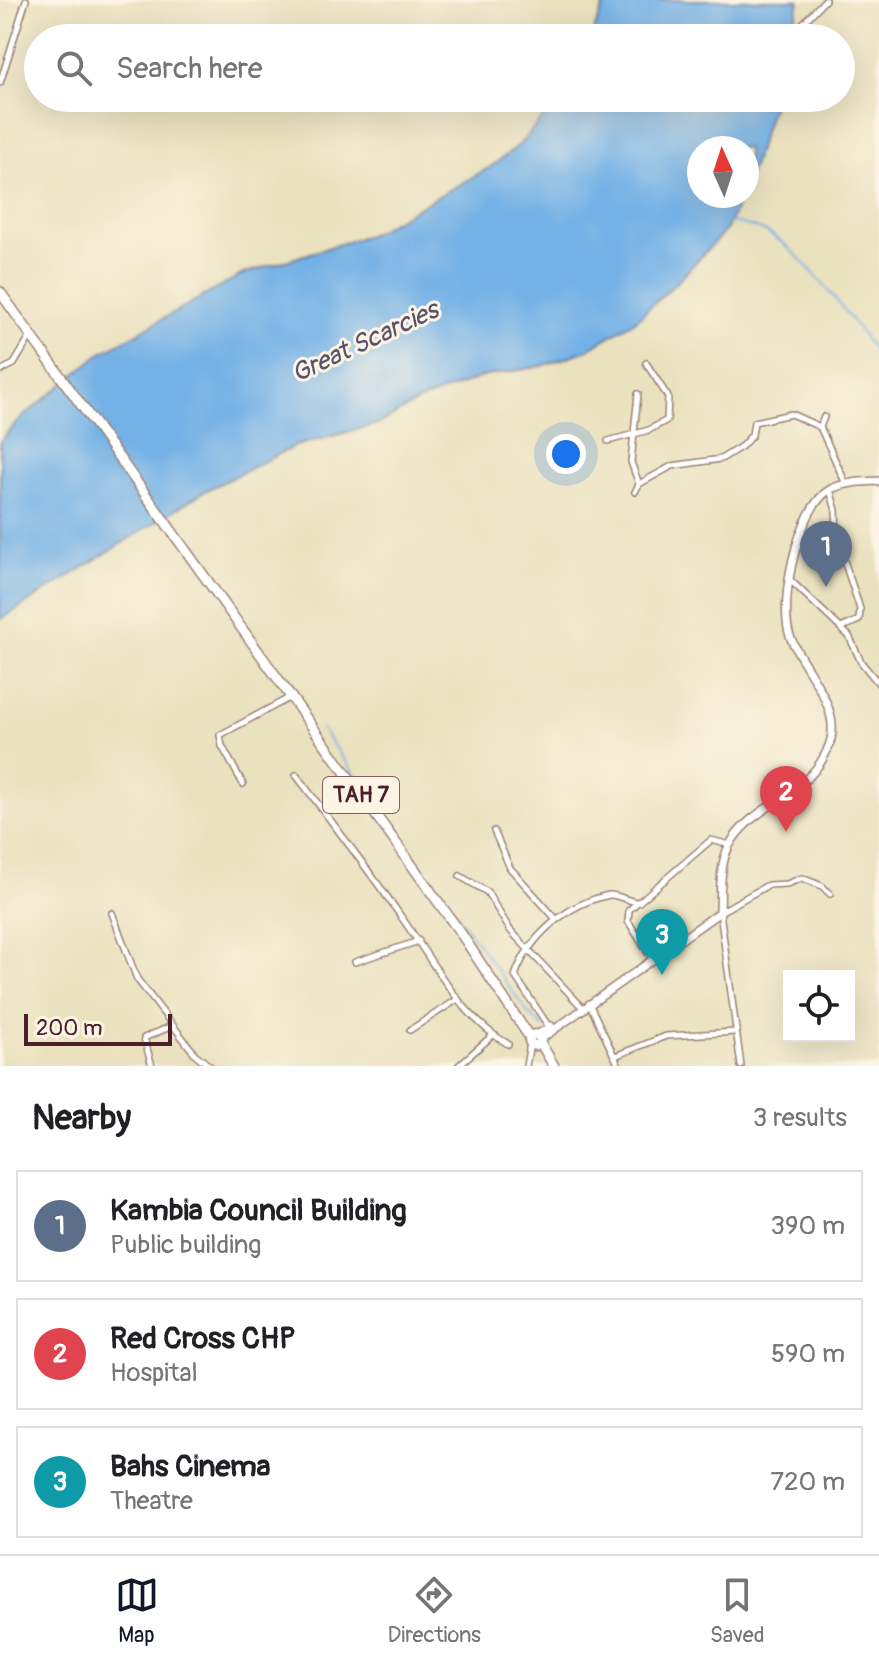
<!DOCTYPE html>
<html lang="en">
<head>
<meta charset="utf-8">
<style>
  :root { --surface:#fff; --page:#f6f6f6; --text:#202124; --muted:#757577; --line:#e0e0e0; --accent:#111827 }
  body { margin:0; font-family:Pangolin,sans-serif; background:var(--page); color:var(--text) }
  .controls { position:absolute; right:24px; bottom:24px; display:grid; overflow:hidden; border-radius:0px; box-shadow:0 8px 32px #0002 }
  .controls button { width:72px; height:72px; display:grid; place-items:center; padding:0; border:0; border-bottom:2px solid var(--line); background:var(--surface); color:var(--text); font:40px sans-serif }
  .compass { position:absolute; left:687px; top:136px; width:72px; height:72px; border-radius:50%; background:var(--surface); box-shadow:0 8px 32px #0002; rotate:357deg }
  .scale { position:absolute; left:24px; bottom:20px; width:148px; box-sizing:border-box; padding-left:8px; border:4px solid #4a1f2b; border-top:0; font-size:22px; line-height:28px; white-space:nowrap; color:#4a1f2b; -webkit-text-stroke:6px #fcf5e5; paint-order:stroke }
  .you { position:absolute; left:566px; top:454px; width:28px; height:28px; margin:-20px; border:6px solid #fff; border-radius:50%; background:#1a73e8; box-shadow:0 0 0 12px #1a73e833 }
  .badge { display:grid; place-items:center; width:52px; height:52px; border-radius:50%; background:var(--accent); color:#fff; font-size:26px; font-weight:700 }
  .pin { position:absolute; translate:-50% -66px; filter:drop-shadow(0 2px 4px #0008) }
  .pin::after { content:''; position:absolute; top:42px; width:28px; height:24px; background:inherit; clip-path:polygon(0 0,100% 0,50% 100%) }
  .list { margin:0; padding:0; list-style:none }
  h2 { display:flex; justify-content:space-between; align-items:center; height:104px; margin:0; padding:0 32px; font-size:34px }
  h2 small { font-size:26px; font-weight:400; color:var(--muted) }
  .list li { display:grid; grid-template-columns:52px 1fr auto; gap:24px; align-items:center; box-sizing:border-box; height:112px; margin:0 16px 16px; padding:0 16px; border:2px solid var(--line); border-radius:0px }
  .list b { display:block; font-size:30px; white-space:nowrap }
  .list p { margin:0; font-size:26px; white-space:nowrap; color:var(--muted) }
  .list em { font-size:26px; font-style:normal; color:var(--muted) }
  .icon { flex:none; width:44px; height:44px; fill:none; stroke:currentColor; stroke-width:2; stroke-linecap:round; stroke-linejoin:round }
  .map { position:relative; flex:none; width:879px; height:1066px; overflow:hidden }
  .search { position:absolute; background:var(--surface); box-shadow:0 8px 32px #0002; left:24px; right:24px; top:24px; height:88px; display:flex; align-items:center; gap:20px; box-sizing:border-box; padding:0 28px; border-radius:44px; color:var(--muted); font-size:30px }
  .sheet { height:488px; background:var(--surface) }
  nav { display:flex; justify-content:space-around; align-items:center; box-sizing:border-box; height:112px; border-top:2px solid var(--line); background:var(--surface); font-size:22px; color:var(--muted) }
  nav a { display:grid; justify-items:center; gap:4px }
  nav .on { color:var(--accent) }
  .map>svg:first-child { display:block }
</style>
</head>
<body>
<div class="map">
<svg width="879" height="1066" viewBox="0 0 879 1066">
  <rect width="100%" height="100%" fill="#fcf5e5"/>
  <filter id="ink" filterUnits="userSpaceOnUse"><feTurbulence type="fractalNoise" baseFrequency=".0125" numOctaves="2"/><feDisplacementMap in="SourceGraphic" scale="16" xChannelSelector="R" yChannelSelector="G"/><feConvolveMatrix kernelMatrix="1 2 1 2 8 2 1 2 1" color-interpolation-filters="sRGB"/></filter>
  <filter id="wash" filterUnits="userSpaceOnUse"><feTurbulence type="fractalNoise" baseFrequency=".006" numOctaves="4" result="noise"/><feDisplacementMap in="SourceGraphic" scale="32" xChannelSelector="R" yChannelSelector="G"/><feGaussianBlur stdDeviation="1.8" result="paint"/><feColorMatrix in="noise" values="0 0 0 0 0 0 0 0 0 0 0 0 0 0 0 0 0 1.4 0 .05"/><feComposite in="paint" operator="in"/></filter>
  <g filter="url(#wash)">
    <rect width="100%" height="100%" fill="#eae1be"/>
    <g fill="#73b1e6" stroke="#5e6888" stroke-width="2">
      <polygon points="606,0 799,0 792,38 591,38"/>
      <polygon points="560,98 775,98 747,182 747,148 699,148 699,196 741,196 727,229 675,284 635,321 585,351 542,366 481,377 419,401 378,424 295,446 205,491 0,620 0,441 19,420 100,354 243,274 369,235 492,166 519,145"/>
    </g>
    <g fill="none" stroke-linecap="round" stroke-linejoin="round">
      <g stroke="#73b1e6" stroke-width="2">
        <path d="M728,221C740,224 753,226 764,231C800,247 857,326 879,359"/>
        <polyline points="321,728 529,1014 543,1027"/>
      </g>
    </g>
  </g>
  <g filter="url(#ink)">
    <g fill="none" stroke-linecap="round" stroke-linejoin="round">
      <defs>
        <g id="minor">
          <polyline points="799,38 802,24 825,0"/>
          <polyline points="0,83 26,0"/>
          <polyline points="0,371 14,364 32,334"/>
          <polyline points="820,427 824,417"/>
          <polyline points="608,441 649,430 667,420 668,397 646,363"/>
          <polyline points="639,484 672,466 721,459 742,446 752,435 754,422 791,414 820,427 846,484"/>
          <polyline points="830,490 836,510 837,539 860,609 859,620 841,628"/>
          <polyline points="635,492 639,484 631,462 638,394"/>
          <polyline points="790,580 849,636 861,662 879,684"/>
          <path d="M296,775C332,822 368,869 402,918C433,961 460,1017 508,1044"/>
          <polyline points="243,784 222,746 220,735 289,698"/>
          <polyline points="494,831 510,868 556,919"/>
          <polyline points="460,876 487,892 510,930 582,1007"/>
          <polyline points="638,902 629,910 628,921 652,959"/>
          <polyline points="112,913 137,979 195,1054 210,1066"/>
          <polyline points="355,962 419,941"/>
          <polyline points="589,1003 619,1066"/>
          <path d="M549,1027L515,976C529,936 567,904 609,895C617,894 629,902 639,902L711,840L730,845"/>
          <polyline points="410,1030 458,999"/>
          <polyline points="615,1056 666,1036 736,1032"/>
          <polyline points="152,1066 144,1038 172,1026"/>
          <polyline points="458,1066 493,1035"/>
          <polyline points="526,1066 530,1043"/>
          <polyline points="741,1066 720,912 768,885 787,884 802,878 822,886 830,894"/>
        </g>
        <g id="secondary">
          <polyline points="537,1035 551,1026"/>
          <path d="M541,1039L720,912C721,891 719,866 729,846C753,801 812,797 830,743C842,706 802,668 790,636C778,603 798,506 831,489C845,482 863,482 879,481"/>
        </g>
        <g id="trunk">
          <polyline points="0,292 462,935 530,1038"/>
          <circle cx="535" cy="1040" r="5.5"/>
          <polyline points="540,1042 554,1066"/>
        </g>
      </defs>
      <use href="#minor" stroke="#9a8074" stroke-width="8"/>
      <use href="#secondary" stroke="#9a8074" stroke-width="10"/>
      <use href="#trunk" stroke="#9a8074" stroke-width="12"/>
      <use href="#minor" stroke="#fff" stroke-width="5"/>
      <use href="#secondary" stroke="#fff" stroke-width="7"/>
      <use href="#trunk" stroke="#fff" stroke-width="9"/>
    </g>
  </g>
  <g text-anchor="middle" dominant-baseline="central" stroke-width="6" stroke-linejoin="round" paint-order="stroke">
    <rect fill="#fcf5e5" stroke="#7f5f63" stroke-width="2" x="323" y="777" width="76" height="36" rx="6"/>
    <g font-size="22" font-weight="bold" fill="#4a1f2b">
      <text x="361" y="795">TAH 7</text>
    </g>
    <g font-size="26" font-style="italic" fill="#58526c" stroke="#fcf5e5">
      <text transform="translate(365 342) rotate(-25)">Great Scarcies</text>
    </g>
  </g>
</svg>
<div class="controls">
<button><svg class="icon" aria-label="locate" viewBox="0 0 24 24"><circle cx="12" cy="12" r="6"/><path d="M12 2v4M12 18v4M2 12h4M18 12h4"/></svg></button>
</div>
<svg class="compass" viewBox="-18 -18 36 36"><path d="M0-13l5 13h-10z" fill="#e53935"/><path d="M0 13l5-13h-10z" fill="#757577"/></svg>
<div class="scale">200 m</div>
<div class="you"></div>
<div class="pin badge" style="left:826px;top:587px;background:#5c6f8a">1</div>
<div class="pin badge" style="left:786px;top:832px;background:#e0444e">2</div>
<div class="pin badge" style="left:662px;top:975px;background:#0f9aa8">3</div>
<div class="search"><svg class="icon" aria-label="search" viewBox="0 0 24 24"><circle cx="10" cy="10" r="6"/><path d="M15 15l6 6"/></svg>Search here</div>
</div>
<section class="sheet">
<h2>Nearby<small>3 results</small></h2>
<ul class="list">
<li><span class="badge" style="background:#5c6f8a">1</span><div><b>Kambia Council Building</b><p>Public building</p></div><em>390 m</em></li>
<li><span class="badge" style="background:#e0444e">2</span><div><b>Red Cross CHP</b><p>Hospital</p></div><em>590 m</em></li>
<li><span class="badge" style="background:#0f9aa8">3</span><div><b>Bahs Cinema</b><p>Theatre</p></div><em>720 m</em></li>
</ul>
</section>
<nav>
<a class="on"><svg class="icon" aria-label="map" viewBox="0 0 24 24"><path d="M3 6l6-2 6 2 6-2v14l-6 2-6-2-6 2zM9 4v14M15 6v14"/></svg>Map</a>
<a><svg class="icon" aria-label="directions" viewBox="0 0 24 24"><path d="M12 3l9 9-9 9-9-9zM9 14v-3h6M13 9l2 2-2 2"/></svg>Directions</a>
<a><svg class="icon" aria-label="saved" viewBox="0 0 24 24"><path d="M7 4h10v16l-5-4-5 4z"/></svg>Saved</a>
</nav>
</body>
</html>
